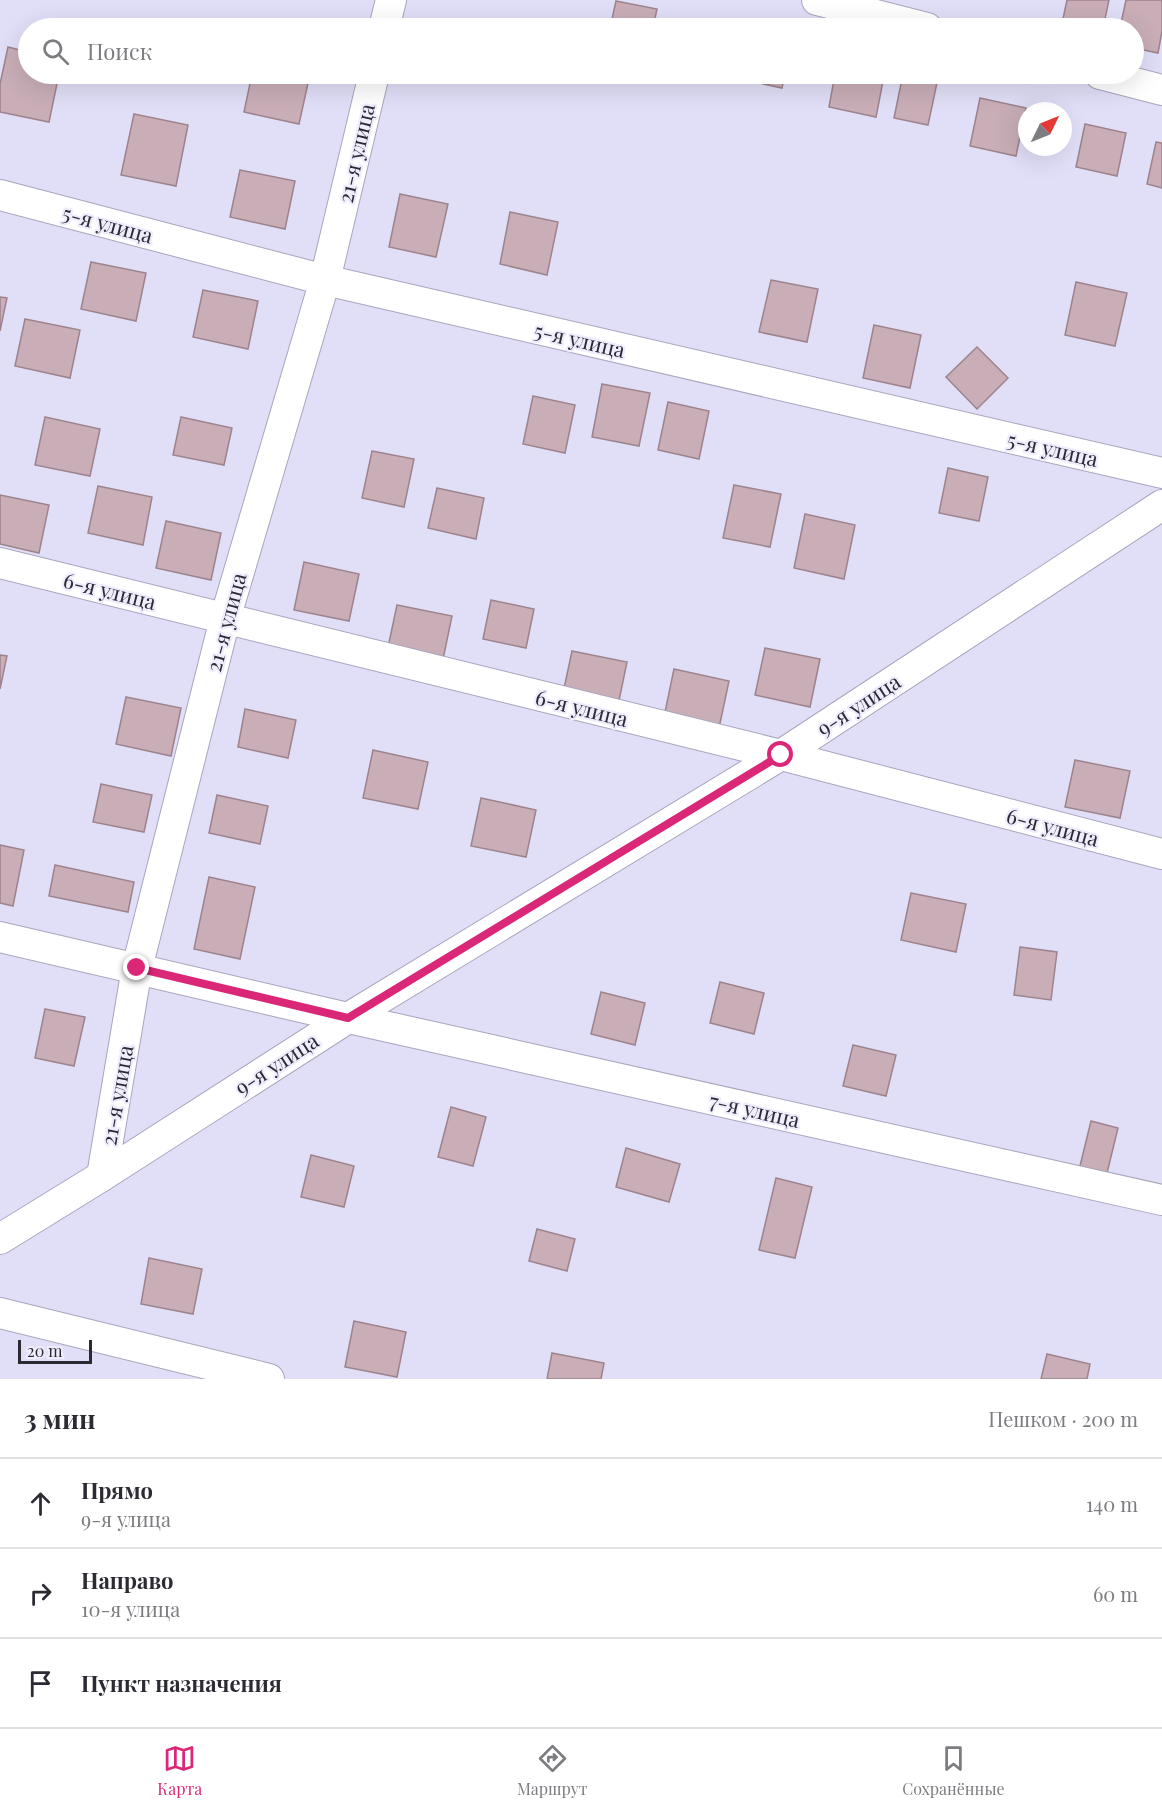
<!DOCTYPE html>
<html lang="ru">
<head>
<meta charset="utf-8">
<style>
  :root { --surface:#fff; --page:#f7f7f7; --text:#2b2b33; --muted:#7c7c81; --line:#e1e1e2; --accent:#db2777 }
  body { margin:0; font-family:"Playfair Display",serif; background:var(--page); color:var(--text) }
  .compass { position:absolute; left:1018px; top:102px; width:54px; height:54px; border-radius:50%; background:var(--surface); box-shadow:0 6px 24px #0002; rotate:47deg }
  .scale { position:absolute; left:18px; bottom:15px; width:74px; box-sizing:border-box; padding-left:6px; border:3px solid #2b2a33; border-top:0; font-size:16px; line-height:21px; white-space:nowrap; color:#2b2a33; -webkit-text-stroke:4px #efedfd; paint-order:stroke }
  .stop { position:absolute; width:18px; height:18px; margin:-14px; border:4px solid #db2777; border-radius:50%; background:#fff }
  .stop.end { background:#db2777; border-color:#fff; box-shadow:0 2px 6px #0008 }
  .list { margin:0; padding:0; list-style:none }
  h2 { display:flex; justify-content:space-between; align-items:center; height:78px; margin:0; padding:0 24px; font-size:26px }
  h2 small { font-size:20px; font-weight:400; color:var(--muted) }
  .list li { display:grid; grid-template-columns:39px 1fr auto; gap:18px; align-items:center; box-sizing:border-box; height:90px; padding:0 24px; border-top:2px solid var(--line) }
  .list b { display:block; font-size:22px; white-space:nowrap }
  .list p { margin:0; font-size:20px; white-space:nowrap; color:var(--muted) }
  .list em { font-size:20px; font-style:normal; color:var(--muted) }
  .icon { flex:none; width:33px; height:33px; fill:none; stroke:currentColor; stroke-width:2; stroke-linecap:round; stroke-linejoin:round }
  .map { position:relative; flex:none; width:1162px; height:1379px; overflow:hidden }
  .search { position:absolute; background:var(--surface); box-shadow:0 6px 24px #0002; left:18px; right:18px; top:18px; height:66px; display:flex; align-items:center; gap:15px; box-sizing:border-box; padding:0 21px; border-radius:33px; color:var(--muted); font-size:22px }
  .sheet { height:348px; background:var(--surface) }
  nav { display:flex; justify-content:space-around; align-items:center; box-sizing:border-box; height:84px; border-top:2px solid var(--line); background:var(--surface); font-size:16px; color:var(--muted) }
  nav a { display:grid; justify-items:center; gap:3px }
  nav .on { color:var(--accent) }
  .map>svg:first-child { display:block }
</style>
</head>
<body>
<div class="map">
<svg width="1162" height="1379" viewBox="0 0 1162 1379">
  <rect width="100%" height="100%" fill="#e1dff8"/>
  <g fill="#c9aeb8" stroke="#9d838c" stroke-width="1.5">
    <polygon points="1067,0 1109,0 1103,28 1061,28"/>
    <polygon points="1126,0 1162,0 1162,31 1158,53 1134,48 1134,28 1120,28"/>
    <polygon points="616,1 657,9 653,28 610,28"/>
    <polygon points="440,21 477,28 438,28"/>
    <polygon points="8,47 28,52 28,74 59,74 49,122 0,112 0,84"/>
    <polygon points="252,74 310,74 299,124 244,112"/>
    <polygon points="688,74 714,74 713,79"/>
    <polygon points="742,74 785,74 782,88 741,79"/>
    <polygon points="835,74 874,74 884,76 876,117 829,107"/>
    <polygon points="903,74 919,74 938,78 928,125 894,118"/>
    <polygon points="980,98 1026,108 1016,156 970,146"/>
    <polygon points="134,114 188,125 176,186 121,175"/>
    <polygon points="1085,124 1126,133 1117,176 1076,167"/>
    <polygon points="1156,142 1162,143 1162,188 1147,184"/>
    <polygon points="240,170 295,181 285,229 230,217"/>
    <polygon points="400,194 448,204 436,257 389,247"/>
    <polygon points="510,212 558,222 547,275 500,264"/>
    <polygon points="91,262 146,273 136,321 81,309"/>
    <polygon points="771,280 818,289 807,342 759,332"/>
    <polygon points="1076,282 1127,293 1115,346 1065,335"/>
    <polygon points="203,290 258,301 248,349 193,337"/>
    <polygon points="0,297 7,298 0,331"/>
    <polygon points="25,319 80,330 70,378 15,366"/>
    <polygon points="874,325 921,335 910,388 863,378"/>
    <polygon points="977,347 1008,378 977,409 946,377"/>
    <polygon points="602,384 650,393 639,446 592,437"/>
    <polygon points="533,396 575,405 565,453 523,444"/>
    <polygon points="668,402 709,411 699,459 658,450"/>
    <polygon points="45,417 100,429 90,476 35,465"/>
    <polygon points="181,417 232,428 224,465 173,455"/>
    <polygon points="372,451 414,459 404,507 362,498"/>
    <polygon points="948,468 988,477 979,521 939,513"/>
    <polygon points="734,485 781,494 770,547 723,538"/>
    <polygon points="98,486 152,497 143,545 88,533"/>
    <polygon points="437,488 484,498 476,539 428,528"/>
    <polygon points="0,495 49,505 39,553 0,544"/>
    <polygon points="805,514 855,525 844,579 794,568"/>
    <polygon points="166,521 221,533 211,580 156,568"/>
    <polygon points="304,562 359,574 349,621 294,610"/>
    <polygon points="491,600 534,609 526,648 483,639"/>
    <polygon points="397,605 452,616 442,664 387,652"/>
    <polygon points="765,648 820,659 810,707 755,695"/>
    <polygon points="572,651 627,662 617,710 562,698"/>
    <polygon points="0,655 7,656 0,689"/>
    <polygon points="674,669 729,681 719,728 664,717"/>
    <polygon points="126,697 181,708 171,756 116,744"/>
    <polygon points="245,709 296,720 288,758 238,747"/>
    <polygon points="373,750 428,762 418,809 363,798"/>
    <polygon points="1075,760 1130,771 1120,818 1065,807"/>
    <polygon points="101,784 152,795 144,832 93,822"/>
    <polygon points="217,795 268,806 260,844 209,833"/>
    <polygon points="481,798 536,810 526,857 471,846"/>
    <polygon points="0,845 24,850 13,906 0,903"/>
    <polygon points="55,865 134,882 128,912 49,896"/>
    <polygon points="209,877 255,887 240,959 194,949"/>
    <polygon points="911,893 966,904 956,952 901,940"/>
    <polygon points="1020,947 1057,952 1051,1000 1014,995"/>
    <polygon points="720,982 764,993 754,1034 710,1023"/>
    <polygon points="601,992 645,1003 635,1045 591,1034"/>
    <polygon points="45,1009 85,1017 74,1066 35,1058"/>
    <polygon points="853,1045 896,1055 886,1096 843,1086"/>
    <polygon points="451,1107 486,1117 473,1166 438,1157"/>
    <polygon points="1091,1121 1118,1128 1106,1177 1079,1170"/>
    <polygon points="626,1148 680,1164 669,1202 616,1187"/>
    <polygon points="311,1155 354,1166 344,1207 301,1197"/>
    <polygon points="776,1178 812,1187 795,1258 759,1250"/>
    <polygon points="537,1229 575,1239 567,1271 529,1261"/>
    <polygon points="149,1258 202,1269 193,1314 141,1304"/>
    <polygon points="354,1321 406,1332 397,1377 345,1367"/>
    <polygon points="552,1353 604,1363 601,1379 547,1379"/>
    <polygon points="1047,1354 1090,1364 1087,1379 1041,1379"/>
  </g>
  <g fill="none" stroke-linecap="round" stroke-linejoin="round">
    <defs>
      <g id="minor">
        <polyline points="817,0 927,28"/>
        <polyline points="384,28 391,0"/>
        <polyline points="1100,74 1162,90"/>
        <polyline points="0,195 325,280 1162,473"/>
        <polyline points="0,563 781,755 1162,854"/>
        <polyline points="0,937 348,1018 1162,1200"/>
        <polyline points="102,1176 137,968 225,619 325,280 374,74"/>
        <polyline points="0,1239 102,1176 348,1018 781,755 1162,505"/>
        <polyline points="0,1313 269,1379"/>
      </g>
    </defs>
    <use href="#minor" stroke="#a8a5bd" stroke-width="32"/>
    <use href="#minor" stroke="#fff" stroke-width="30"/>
  </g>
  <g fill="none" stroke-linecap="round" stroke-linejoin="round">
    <polyline stroke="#db2777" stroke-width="8" points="137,968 348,1018 781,755"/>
  </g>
  <g text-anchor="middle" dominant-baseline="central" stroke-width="4.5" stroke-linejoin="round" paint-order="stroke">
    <g font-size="21" fill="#2b2a33" stroke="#efedfd">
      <text transform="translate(355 153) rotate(-77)">21-я улица</text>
      <text transform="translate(108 223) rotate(15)">5-я улица</text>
      <text transform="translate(580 339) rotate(13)">5-я улица</text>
      <text transform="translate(1053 448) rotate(13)">5-я улица</text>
      <text transform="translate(110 590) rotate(14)">6-я улица</text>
      <text transform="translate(225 622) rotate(-75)">21-я улица</text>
      <text transform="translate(858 704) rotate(-33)">9-я улица</text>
      <text transform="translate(582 707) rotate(14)">6-я улица</text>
      <text transform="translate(1053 826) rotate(15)">6-я улица</text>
      <text transform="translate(276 1063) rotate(-33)">9-я улица</text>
      <text transform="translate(116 1095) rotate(-80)">21-я улица</text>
      <text transform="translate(755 1109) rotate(13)">7-я улица</text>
    </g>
  </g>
</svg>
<svg class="compass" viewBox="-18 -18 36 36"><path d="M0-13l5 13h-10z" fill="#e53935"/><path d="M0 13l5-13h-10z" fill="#7c7c81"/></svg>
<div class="scale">20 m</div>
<div class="stop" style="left:781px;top:755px"></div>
<div class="stop end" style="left:137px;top:968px"></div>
<div class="search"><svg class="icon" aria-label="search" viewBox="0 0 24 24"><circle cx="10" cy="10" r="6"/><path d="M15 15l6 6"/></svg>Поиск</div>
</div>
<section class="sheet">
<h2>3 мин<small>Пешком · 200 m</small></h2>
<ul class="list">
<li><svg class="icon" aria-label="ahead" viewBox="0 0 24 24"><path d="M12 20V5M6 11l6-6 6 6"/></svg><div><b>Прямо</b><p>9-я улица</p></div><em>140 m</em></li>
<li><svg class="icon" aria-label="right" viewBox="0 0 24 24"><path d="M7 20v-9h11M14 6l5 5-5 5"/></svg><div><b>Направо</b><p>10-я улица</p></div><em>60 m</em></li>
<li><svg class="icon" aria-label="arrive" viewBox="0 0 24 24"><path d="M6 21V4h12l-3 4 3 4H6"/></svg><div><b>Пункт назначения</b></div></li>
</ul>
</section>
<nav>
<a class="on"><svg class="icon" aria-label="map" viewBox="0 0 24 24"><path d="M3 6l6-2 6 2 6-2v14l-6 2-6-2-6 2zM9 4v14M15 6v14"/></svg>Карта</a>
<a><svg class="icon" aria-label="directions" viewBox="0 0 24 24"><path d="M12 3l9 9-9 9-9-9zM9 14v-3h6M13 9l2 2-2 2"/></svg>Маршрут</a>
<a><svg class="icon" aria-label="saved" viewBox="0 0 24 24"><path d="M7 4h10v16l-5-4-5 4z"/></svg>Сохранённые</a>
</nav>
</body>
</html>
